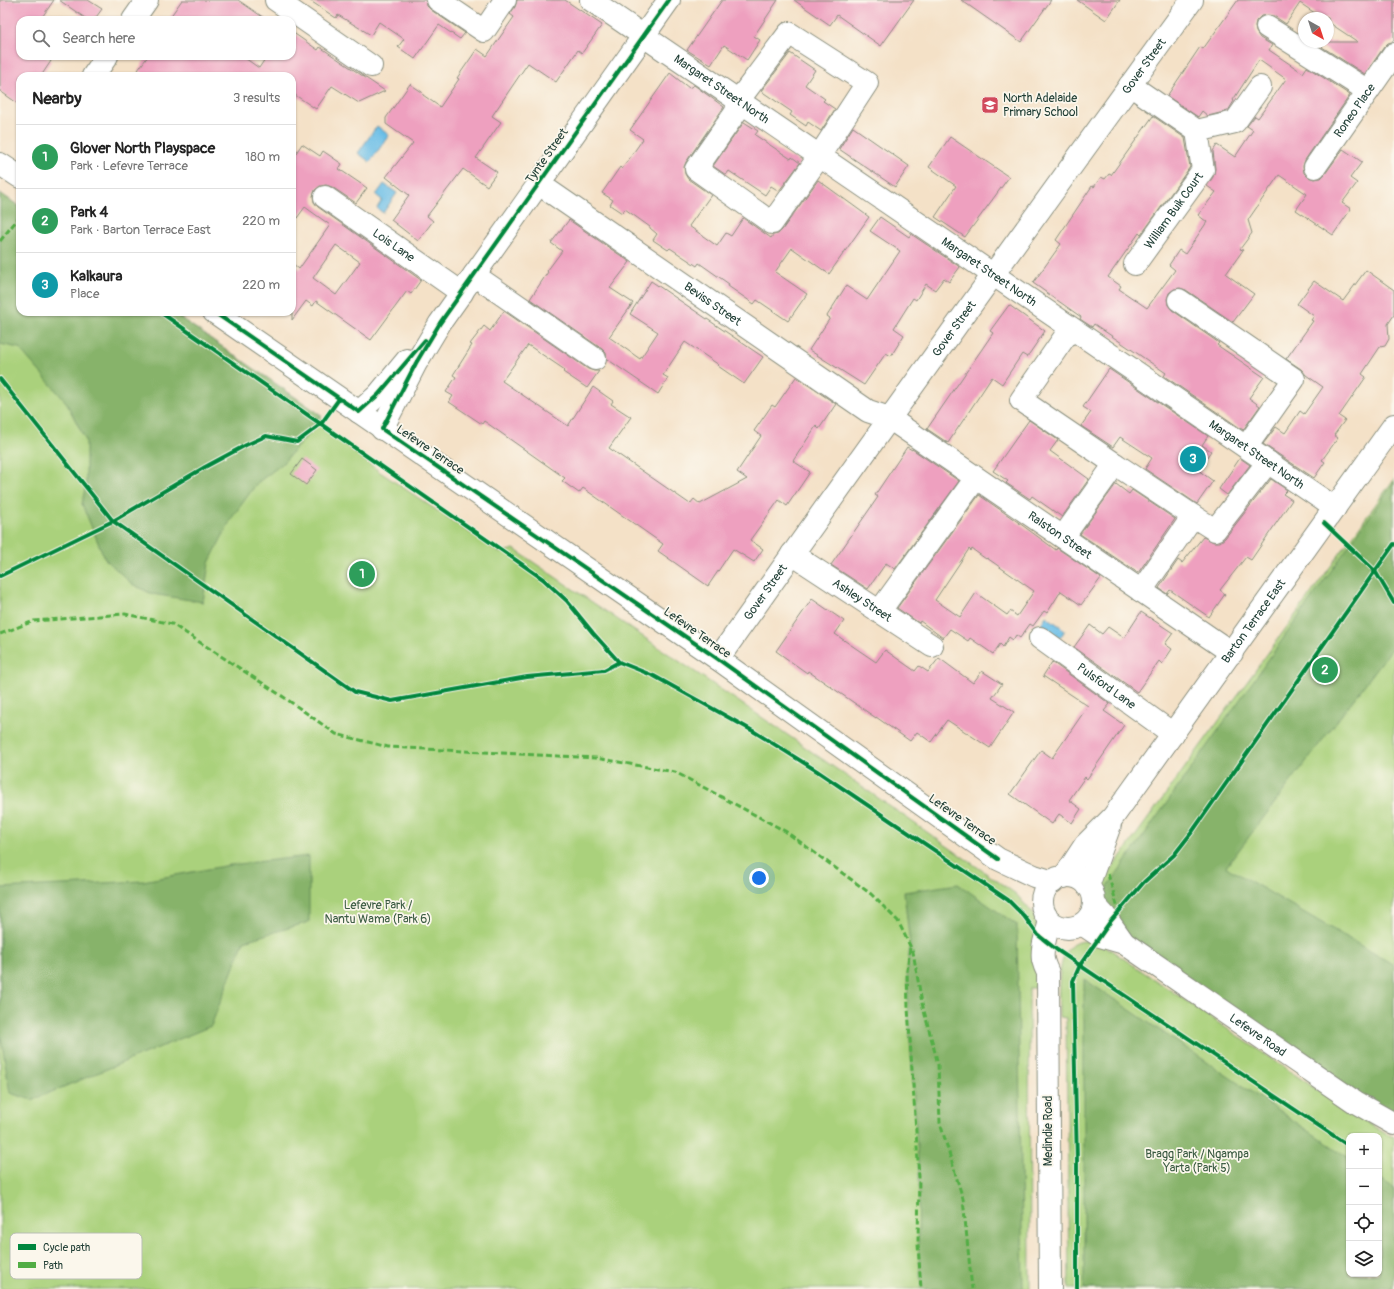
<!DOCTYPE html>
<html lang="en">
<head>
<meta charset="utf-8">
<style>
  :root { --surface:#fff; --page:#f6f6f6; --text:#222; --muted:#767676; --line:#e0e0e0; --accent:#1a73e8 }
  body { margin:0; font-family:Pangolin,sans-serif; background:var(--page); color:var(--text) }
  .controls { position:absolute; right:12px; bottom:12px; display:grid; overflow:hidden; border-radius:8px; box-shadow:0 1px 3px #0004 }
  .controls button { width:36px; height:36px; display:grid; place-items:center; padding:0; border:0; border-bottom:1px solid var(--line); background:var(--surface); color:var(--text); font:20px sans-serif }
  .compass { position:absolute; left:1298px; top:12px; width:36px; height:36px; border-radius:50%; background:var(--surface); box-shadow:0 1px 3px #0004; rotate:141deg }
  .you { position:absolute; left:759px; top:878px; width:14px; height:14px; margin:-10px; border:3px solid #fff; border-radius:50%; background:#1a73e8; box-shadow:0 0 0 6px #1a73e833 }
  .badge { display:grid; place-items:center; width:26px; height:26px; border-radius:50%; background:var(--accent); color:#fff; font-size:13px; font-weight:700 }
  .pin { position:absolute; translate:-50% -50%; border:2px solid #fff; box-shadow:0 1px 4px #0006 }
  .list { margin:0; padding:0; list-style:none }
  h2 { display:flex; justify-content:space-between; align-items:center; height:52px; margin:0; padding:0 16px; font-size:17px }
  h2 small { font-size:13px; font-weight:400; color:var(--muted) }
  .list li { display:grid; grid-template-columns:26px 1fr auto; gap:12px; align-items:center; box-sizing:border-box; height:64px; padding:0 16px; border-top:1px solid var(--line) }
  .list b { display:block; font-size:15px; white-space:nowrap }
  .list p { margin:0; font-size:13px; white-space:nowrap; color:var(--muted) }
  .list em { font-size:13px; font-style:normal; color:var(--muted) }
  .icon { flex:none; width:22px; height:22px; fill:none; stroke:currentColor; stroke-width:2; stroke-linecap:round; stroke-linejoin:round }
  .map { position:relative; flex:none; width:1394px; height:1289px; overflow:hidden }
  .search { position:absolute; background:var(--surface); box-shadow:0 1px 3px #0004; left:16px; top:16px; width:280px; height:44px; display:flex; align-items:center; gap:10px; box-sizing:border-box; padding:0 14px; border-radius:12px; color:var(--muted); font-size:15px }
  .panel { position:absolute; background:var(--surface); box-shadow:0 1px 3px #0004; left:16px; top:72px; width:280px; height:244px; border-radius:12px }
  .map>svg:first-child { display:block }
</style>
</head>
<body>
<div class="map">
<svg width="1394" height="1289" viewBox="0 0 1394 1289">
  <rect width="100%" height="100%" fill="#fbf7ec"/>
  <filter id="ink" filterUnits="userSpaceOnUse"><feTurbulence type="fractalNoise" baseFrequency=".025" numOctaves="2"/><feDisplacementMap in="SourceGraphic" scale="8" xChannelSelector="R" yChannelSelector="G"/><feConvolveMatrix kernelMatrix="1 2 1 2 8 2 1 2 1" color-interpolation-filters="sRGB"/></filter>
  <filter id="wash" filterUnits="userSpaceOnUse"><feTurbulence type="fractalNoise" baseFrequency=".012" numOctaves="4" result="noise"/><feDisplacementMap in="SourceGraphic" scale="16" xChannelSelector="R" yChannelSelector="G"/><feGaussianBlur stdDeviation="0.9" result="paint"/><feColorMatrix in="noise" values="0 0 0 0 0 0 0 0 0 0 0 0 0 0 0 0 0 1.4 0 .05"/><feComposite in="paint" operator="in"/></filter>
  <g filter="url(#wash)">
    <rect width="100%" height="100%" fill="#f4e1c7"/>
    <g fill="#aad17b" stroke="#648758" fill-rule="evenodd">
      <polygon points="0,193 20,207 20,312 172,312 321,415 322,427 380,472 500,553 514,549 779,729 1016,894 1043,925 1037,988 1029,988 1030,1289 0,1289"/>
      <polygon points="1394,479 1394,1121 1105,902 1102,882"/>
      <path d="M1084,941H1092L1105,946L1350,1112L1386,1134L1394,1137V1289H1069L1066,1018L1059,1017C1059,999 1056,960 1070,947C1073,943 1079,942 1084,941ZM1349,1136H1379V1274H1349Z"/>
    </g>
    <g fill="#87b36b" stroke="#537850">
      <polygon points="0,193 20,207 20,312 172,312 321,415 313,429 282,464 257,483 231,519 209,563 203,602 152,594 132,584 105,559 82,504 86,483 86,441 66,402 19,348 0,344"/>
      <polygon points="1394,482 1394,646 1226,867 1394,965 1394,1121 1126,941 1105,902 1103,893"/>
      <polygon points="309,856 309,922 244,941 211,1026 32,1100 10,1093 0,1032 0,888 143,881 230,865"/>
      <polygon points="958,884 1017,925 1023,1289 921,1289 918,1244 919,1177 908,1008 907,971 910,945 904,892"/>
      <polygon points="1084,979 1349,1158 1349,1274 1379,1274 1379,1178 1394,1188 1394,1289 1084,1289"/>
    </g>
    <g fill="#6abee7" stroke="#447e8e">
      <polygon points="377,126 389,135 370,162 358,153"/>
      <polygon points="384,184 397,193 383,213 377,208 382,200 376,195"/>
      <polygon points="1046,616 1065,630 1060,638 1041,624"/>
    </g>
    <g id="blocks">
      <g fill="#eea0bf" fill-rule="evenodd">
        <polygon points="0,0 54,0 40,20 20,20 20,56 44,56 51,61 41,76 20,76 20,105 0,91"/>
        <polygon points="59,0 88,0 102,9 94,20 88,20"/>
        <polygon points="182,0 238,0 267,20 168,20"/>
        <polygon points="309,0 426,0 427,6 431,10 465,33 460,39 439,25 415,59 398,47 404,39 379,22 371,35 338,15 336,18"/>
        <polygon points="517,0 565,0 602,25 582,53 578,50 556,82 528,63 492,116 501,122 476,158 497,172 487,186 463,169 427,216 433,221 418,241 391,220 409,195 386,177 413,143 386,124 386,118 410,84 422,92 423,95 440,107 459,79 457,78 477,49 487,56 514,17 510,14 515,7"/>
        <polygon points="722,0 778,0 754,36 760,40 747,60 724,45 711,65 687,50"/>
        <polygon points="794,0 914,0 881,46 837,15 830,25"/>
        <polygon points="961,0 1051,0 1021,42"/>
        <polygon points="1077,0 1120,0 1106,20"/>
        <polygon points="1238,0 1394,0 1394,39 1392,42 1388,43 1384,47 1365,74 1322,47 1326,42 1358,42 1328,22 1328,18 1322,18 1300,3 1286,24 1274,16 1268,15 1261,16 1256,21 1255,26 1256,32 1260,38 1272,45 1269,50 1303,73 1307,67 1350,95 1305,160 1303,166 1304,173 1308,177 1314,179 1321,178 1325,174 1343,149 1362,162 1350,178 1357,183 1342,203 1351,209 1333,235 1296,210 1307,194 1279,175 1248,220 1252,233 1240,249 1243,250 1226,274 1254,294 1233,322 1186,290 1180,288 1174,289 1169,293 1167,299 1168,305 1172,310 1219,343 1217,345 1264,377 1249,398 1260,406 1243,430 1164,376 1166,373 1094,324 1092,327 1080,319 1081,317 1033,283 1061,244 1056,240 1092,186 1094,187 1101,177 1105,179 1109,174 1111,175 1153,116 1185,138 1190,167 1141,235 1139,233 1108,277 1121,286 1119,289 1147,308 1175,270 1169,265 1179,250 1185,254 1207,222 1198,215 1216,192 1207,186 1213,177 1215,169 1213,151 1217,145 1235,157 1253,130 1247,126 1255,116 1258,118 1286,79 1259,60 1233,100 1234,101 1228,111 1208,116 1202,111 1198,117 1167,96 1200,47 1203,49"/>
        <polygon points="292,32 318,50 320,47 385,91 359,103 332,86 316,109 292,93 292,76 146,76 138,70 148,56 242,56 259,68 267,56 292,56"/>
        <polygon points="790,53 815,70 805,85 825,99 823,101 835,109 821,131 808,122 806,126 790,115 792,112 761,91"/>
        <polygon points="670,73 689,88 694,85 724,107 686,162 684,167 685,174 688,179 711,195 689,226 717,246 726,233 731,236 743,218 771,238 773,235 778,234 782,230 818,180 869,217 829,274 792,248 775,272 807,294 788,321 757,300 754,304 728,286 729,284 699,263 697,266 670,248 668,250 653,240 657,234 650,228 650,227 625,209 622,213 610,205 613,200 602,193 620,167 622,169 643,139 630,130"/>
        <polygon points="744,122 758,131 755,135 791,159 792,157 800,163 779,191 771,186 765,195 729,171 726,175 713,166"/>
        <polygon points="853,127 909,166 895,187 839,149"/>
        <polygon points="950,137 1009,177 965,237 935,217 956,186 929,167"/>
        <path d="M302,144L320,156L323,151L342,164L339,169L367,188L356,203L332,187L326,185L320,186L315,190L313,196L314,202L318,207L421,280L411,294L407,291L371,340L316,301L313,306L306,301L292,320V263L299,269L330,225L305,207L292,225V159ZM336,245L360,262L336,295L313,278Z"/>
        <polygon points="880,217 909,237 911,234 960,267 949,282 944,278 935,290 926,284 916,300 913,298 894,328 904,335 891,356 886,353 864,385 809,350 830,318 827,316 846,286 867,300 900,251 870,231"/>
        <polygon points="569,220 630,262 610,288 633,303 609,337 640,359 658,332 630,314 651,281 763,357 744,384 718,366 719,365 685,342 663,375 668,378 658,394 607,359 606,353 602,349 530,299 548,272 547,271 562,251 551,243"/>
        <polygon points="1366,270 1394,290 1394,315 1388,324 1389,339 1385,346 1380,347 1362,374 1366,377 1339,416 1345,420 1334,435 1338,438 1322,460 1325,462 1314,478 1263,444 1276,427 1285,433 1300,411 1304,414 1323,387 1306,375 1301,369 1286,359 1313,321 1311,320 1314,316 1297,304 1314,281 1343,301"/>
        <polygon points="1009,305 1045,331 1027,357 1022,354 1002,384 992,377 948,443 927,429 993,333 990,331"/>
        <polygon points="504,311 588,369 594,371 599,371 587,388 563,372 565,370 528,345 502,381 568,426 593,387 613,401 611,404 631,417 609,448 690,504 694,499 700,504 747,479 737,472 761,436 754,431 772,405 775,407 796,377 836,404 819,429 816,426 793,461 810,472 787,506 779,500 750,540 763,549 754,562 733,549 708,586 658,551 663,544 583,488 579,493 562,481 565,478 484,421 482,424 449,402 453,396 446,392 456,377 453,375 472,345 470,344 484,326 490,331"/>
        <polygon points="1109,369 1208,436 1202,445 1211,451 1198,470 1213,481 1197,504 1145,469 1152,458 1120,437 1113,447 1081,426 1091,412 1083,407"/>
        <polygon points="1029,420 1058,440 1050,451 1089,479 1062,517 1032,496 1030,499 1006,483 1008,481 993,471"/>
        <polygon points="907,447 912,450 912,449 959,481 895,569 886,563 868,589 831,565 878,497 875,495"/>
        <polygon points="1240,458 1250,465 1227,495 1219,489"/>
        <polygon points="302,459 317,470 306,485 291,474"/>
        <polygon points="1271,479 1287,490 1283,494 1292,500 1251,560 1246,557 1220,590 1225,594 1209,617 1170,590 1167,594 1159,588 1178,560 1182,563 1203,537 1214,542 1220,542 1225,538"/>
        <polygon points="1116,484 1129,494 1132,490 1175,519 1138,573 1080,534"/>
        <path d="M979,495L1015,520L1056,550L1057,548L1101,578L1081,605L1061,591L1047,613L1044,611L1033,626L1030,624L1020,638L1016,635L1013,640L1009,637L1003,647L1000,644L993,654L970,638L968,641L950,629L943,638L920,621L919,623L897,608ZM969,549L971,551L972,549L986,559L987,558L1034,591L1017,616L1010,611L1007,615L976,593L960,617L935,600Z"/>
        <polygon points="812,599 844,621 835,634 876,662 885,650 915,671 919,666 928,672 939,658 973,683 982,671 1002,684 992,698 1014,712 990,748 947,720 931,742 917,732 910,741 876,717 876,718 808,671 807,673 776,651"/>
        <polygon points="1141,612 1173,633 1165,644 1172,649 1162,664 1159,661 1137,692 1074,647 1090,625 1102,634 1108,627 1124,638"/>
        <polygon points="1052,662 1110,704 1104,711 1124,725 1087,779 1085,777 1069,800 1081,809 1072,823 1059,814 1052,824 1010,794 1041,750 1052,758 1088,706 1043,676"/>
      </g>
    </g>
  </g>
  <g filter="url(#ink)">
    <use href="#blocks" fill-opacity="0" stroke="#8a8f7e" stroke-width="1"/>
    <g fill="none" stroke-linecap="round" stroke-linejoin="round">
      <defs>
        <g id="minor">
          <polyline points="276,0 371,66"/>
          <polyline points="438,0 484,31 505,0"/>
          <path id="s1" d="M591,0L1335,508"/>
          <polyline points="133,20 147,0"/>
          <polyline points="1267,27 1368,91"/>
          <polygon points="789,33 867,83 814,164 772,223 696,169 736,112 738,101"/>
          <polyline points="93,76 107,56"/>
          <polyline points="1130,85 1197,131 1235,122 1260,87"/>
          <polyline points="0,164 20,177"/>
          <path id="s2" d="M1315,167L1394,54"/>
          <path id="s3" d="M539,184L868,411L889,418L1232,653"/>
          <path id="s4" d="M325,197L462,293"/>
          <path id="s5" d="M1135,264L1203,170L1197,131"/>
          <polyline points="474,275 595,359"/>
          <polyline points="1179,300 1294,379 1246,447"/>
          <polyline points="214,312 718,659 998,859 1034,876 1053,882"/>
          <polyline points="1071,328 1021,400 1115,464"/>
          <polyline points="359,412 378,395 407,360"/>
          <polyline points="382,429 416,363 440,323 669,0"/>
          <polyline points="1193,516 1215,530 1268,462"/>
          <polyline points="1063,537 1115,464 1193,516 1141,591"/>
          <path id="s6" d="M792,554L932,646"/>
          <polyline points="879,612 976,478"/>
          <path id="s7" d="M1040,638L1173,734"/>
          <path id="s8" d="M718,659C874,438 1033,219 1192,0"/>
          <circle cx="1068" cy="902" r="26"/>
          <path id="s9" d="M1064,877L1085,845L1113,817L1394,425"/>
          <polyline points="1088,886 1110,825"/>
          <polyline points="1094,904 1105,916 1124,943"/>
          <path id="s10" d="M1082,924L1100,936L1124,943L1355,1102L1394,1124"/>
          <path d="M1050,1289L1048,973C1046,969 1044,964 1043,960C1041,947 1047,933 1050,921"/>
        </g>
      </defs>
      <use href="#minor" stroke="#8a8f7e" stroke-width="24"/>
      <use href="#minor" stroke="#fff" stroke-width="22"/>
      <g stroke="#52ad45" stroke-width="3" stroke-dasharray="6 3" stroke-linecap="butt">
        <polyline points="0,241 20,216"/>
        <polyline points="0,634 34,621 125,614 172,624 285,698 336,734 388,747 596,758 675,772 785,831 871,894 898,921 913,952 922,1003 938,1064 940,1123 963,1199 972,1289"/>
        <polyline points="1108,874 1119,912"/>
        <polyline points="910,948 907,971 908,1008 919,1177 918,1244 921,1289"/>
      </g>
      <defs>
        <g id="cycleway">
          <polyline points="669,0 440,323 416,363 382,429 718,659 998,859"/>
          <polyline points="160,312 543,579 567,601 593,633 619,662 654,676 753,731 817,771 1008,900 1024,916 1038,935 1057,950 1349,1146"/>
          <polyline points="214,312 359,412 378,395 425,340"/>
          <polyline points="0,379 113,521 355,692 392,701 527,677 604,670 619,662"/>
          <polyline points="1324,523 1375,571 1394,603"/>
          <polyline points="0,576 113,521 205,467 246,445 266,436 297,442 321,424 339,399"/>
          <polyline points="1077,1289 1077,1163 1073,981 1080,965 1110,922 1144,882 1174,855 1192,832 1394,544"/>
        </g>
      </defs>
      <use href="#cycleway" stroke="#fbf7ec" stroke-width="6"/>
      <use href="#cycleway" stroke="#00873e" stroke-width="4"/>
    </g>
  </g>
  <defs>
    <symbol id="school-square" viewBox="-11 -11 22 22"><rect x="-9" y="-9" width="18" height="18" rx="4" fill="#d1495b" stroke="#fbf7ec"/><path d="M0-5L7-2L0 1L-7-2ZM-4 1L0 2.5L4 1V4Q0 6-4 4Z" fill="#fff"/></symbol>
  </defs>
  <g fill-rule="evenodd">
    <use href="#school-square" x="980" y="95" width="20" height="20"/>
  </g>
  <g text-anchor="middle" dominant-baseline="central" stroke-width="3.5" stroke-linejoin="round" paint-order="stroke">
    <g font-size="12" fill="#1f3d34" stroke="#fbf7ec">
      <text stroke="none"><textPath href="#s8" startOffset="730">Gover Street</textPath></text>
      <text stroke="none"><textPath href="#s1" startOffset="158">Margaret Street North</textPath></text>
      <text stroke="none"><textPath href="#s2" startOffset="69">Roneo Place</textPath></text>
      <text transform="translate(547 156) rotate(-55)">Tynte Street</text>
      <text stroke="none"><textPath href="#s5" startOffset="66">William Buik Court</textPath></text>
      <text stroke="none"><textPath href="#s4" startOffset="84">Lois Lane</textPath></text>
      <text stroke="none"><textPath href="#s1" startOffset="482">Margaret Street North</textPath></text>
      <text stroke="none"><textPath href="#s3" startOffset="211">Beviss Street</textPath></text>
      <text stroke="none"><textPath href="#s8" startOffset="406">Gover Street</textPath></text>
      <text transform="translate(430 450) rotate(34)">Lefevre Terrace</text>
      <text stroke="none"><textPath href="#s1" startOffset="806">Margaret Street North</textPath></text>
      <text stroke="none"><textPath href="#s3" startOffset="629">Ralston Street</textPath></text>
      <text stroke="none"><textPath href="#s8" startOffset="82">Gover Street</textPath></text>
      <text stroke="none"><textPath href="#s6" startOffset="84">Ashley Street</textPath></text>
      <text stroke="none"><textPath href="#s9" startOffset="319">Barton Terrace East</textPath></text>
      <text transform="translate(697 633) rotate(35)">Lefevre Terrace</text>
      <text stroke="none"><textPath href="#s7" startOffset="82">Pulsford Lane</textPath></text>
      <text transform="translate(962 820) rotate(35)">Lefevre Terrace</text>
      <text stroke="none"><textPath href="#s10" startOffset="209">Lefevre Road</textPath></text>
      <text transform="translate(1048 1131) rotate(-90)">Medindie Road</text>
    </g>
    <g font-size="12" fill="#1f3d34" stroke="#fbf7ec" text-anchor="start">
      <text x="1003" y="98">North Adelaide<tspan x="1003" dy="14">Primary School</tspan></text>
    </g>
    <g font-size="12" fill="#3b5b42" stroke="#fbf7ec">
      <text x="378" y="905">Lefevre Park /<tspan x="378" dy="14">Nantu Wama (Park 6)</tspan></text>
      <text x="1197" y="1154">Bragg Park / Ngampa<tspan x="1197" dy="14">Yarta (Park 5)</tspan></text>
    </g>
  </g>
  <rect x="10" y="1233" width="132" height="46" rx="6" fill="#fbf7ec" stroke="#b9bfb5" stroke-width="1"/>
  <rect x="18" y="1244" width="18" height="6" fill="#00873e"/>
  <rect x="18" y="1262" width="18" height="6" fill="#52ad45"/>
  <g font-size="11" fill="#1f3d34">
    <text x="43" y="1251">Cycle path</text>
    <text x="43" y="1269">Path</text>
  </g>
</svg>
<div class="controls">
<button>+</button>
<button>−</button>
<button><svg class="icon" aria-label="locate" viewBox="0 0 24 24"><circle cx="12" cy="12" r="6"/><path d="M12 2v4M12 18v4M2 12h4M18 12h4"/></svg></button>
<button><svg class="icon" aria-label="layers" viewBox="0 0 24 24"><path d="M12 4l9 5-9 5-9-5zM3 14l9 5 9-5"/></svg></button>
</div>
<svg class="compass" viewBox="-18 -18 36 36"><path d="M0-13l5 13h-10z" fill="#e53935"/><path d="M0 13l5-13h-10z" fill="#767676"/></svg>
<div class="you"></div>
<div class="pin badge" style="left:362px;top:574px;background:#2e9e5b">1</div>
<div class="pin badge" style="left:1325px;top:670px;background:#2e9e5b">2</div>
<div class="pin badge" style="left:1193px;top:459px;background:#0f9aa8">3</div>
<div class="search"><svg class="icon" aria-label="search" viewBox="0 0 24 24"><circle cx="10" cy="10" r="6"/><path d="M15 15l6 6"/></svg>Search here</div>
<section class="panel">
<h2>Nearby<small>3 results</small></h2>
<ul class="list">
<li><span class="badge" style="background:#2e9e5b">1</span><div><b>Glover North Playspace</b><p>Park · Lefevre Terrace</p></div><em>180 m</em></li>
<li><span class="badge" style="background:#2e9e5b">2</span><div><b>Park 4</b><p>Park · Barton Terrace East</p></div><em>220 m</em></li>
<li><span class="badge" style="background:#0f9aa8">3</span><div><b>Kalkaura</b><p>Place</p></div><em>220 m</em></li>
</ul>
</section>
</div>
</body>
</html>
